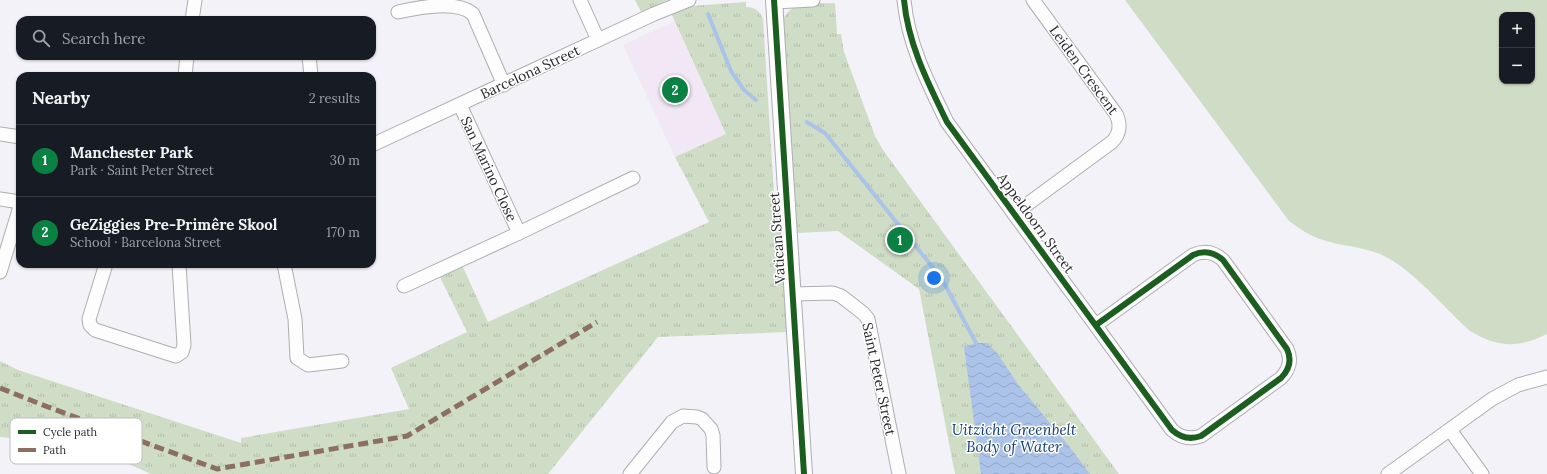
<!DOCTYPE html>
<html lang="en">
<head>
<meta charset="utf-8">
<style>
  :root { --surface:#171b24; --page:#20242c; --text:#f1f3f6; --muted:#9ea1a6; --line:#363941; --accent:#0b8043 }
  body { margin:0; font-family:Lora,serif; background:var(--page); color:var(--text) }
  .controls { position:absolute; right:12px; top:12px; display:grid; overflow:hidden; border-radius:8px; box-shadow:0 1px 3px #0004 }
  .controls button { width:36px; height:36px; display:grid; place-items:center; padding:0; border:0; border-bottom:1px solid var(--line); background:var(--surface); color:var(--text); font:20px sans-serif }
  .you { position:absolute; left:934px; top:278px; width:14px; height:14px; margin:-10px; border:3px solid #fff; border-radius:50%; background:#1a73e8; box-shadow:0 0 0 6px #1a73e833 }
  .badge { display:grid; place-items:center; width:26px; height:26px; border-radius:50%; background:var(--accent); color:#fff; font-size:13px; font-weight:700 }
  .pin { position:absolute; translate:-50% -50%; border:2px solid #fff; box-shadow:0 1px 4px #0006 }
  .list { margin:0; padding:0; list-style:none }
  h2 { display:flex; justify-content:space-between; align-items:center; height:52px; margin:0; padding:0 16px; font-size:17px }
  h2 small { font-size:13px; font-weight:400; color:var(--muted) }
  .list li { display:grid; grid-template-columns:26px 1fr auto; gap:12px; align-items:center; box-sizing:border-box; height:72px; padding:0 16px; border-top:1px solid var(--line) }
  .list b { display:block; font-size:15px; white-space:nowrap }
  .list p { margin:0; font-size:13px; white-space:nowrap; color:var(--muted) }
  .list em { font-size:13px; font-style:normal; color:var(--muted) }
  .icon { flex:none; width:22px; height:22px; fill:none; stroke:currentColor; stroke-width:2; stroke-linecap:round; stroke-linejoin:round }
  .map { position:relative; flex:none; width:1547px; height:474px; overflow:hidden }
  .search { position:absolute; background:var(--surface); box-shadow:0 1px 3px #0004; left:16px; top:16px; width:360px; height:44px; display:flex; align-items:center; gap:10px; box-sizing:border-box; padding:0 14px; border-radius:12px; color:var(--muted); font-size:15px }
  .panel { position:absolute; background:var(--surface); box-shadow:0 1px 3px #0004; left:16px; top:72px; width:360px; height:196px; border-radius:12px }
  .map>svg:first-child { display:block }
</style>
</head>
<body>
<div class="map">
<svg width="1547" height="474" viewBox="0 0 1547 474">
  <defs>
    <pattern id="park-tufts" width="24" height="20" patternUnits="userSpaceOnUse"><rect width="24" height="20" fill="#d0ddc6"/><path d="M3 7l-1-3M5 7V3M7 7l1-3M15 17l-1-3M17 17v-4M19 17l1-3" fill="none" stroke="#b3beaa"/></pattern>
    <pattern id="water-waves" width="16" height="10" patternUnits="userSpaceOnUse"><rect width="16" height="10" fill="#abc3e8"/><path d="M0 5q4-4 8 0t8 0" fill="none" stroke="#93a8c7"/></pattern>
  </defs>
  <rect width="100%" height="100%" fill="#f2f2f8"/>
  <polygon fill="#f2e8f5" points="674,21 726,134 675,157 623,45"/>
  <path fill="#d0ddc6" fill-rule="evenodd" d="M1125,0H1547V334C1519,348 1498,348 1470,331C1443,307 1412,268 1380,254C1362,247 1344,246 1326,241C1312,237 1301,230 1289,221ZM1502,15H1532V81H1502Z"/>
  <g fill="url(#park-tufts)">
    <polygon points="635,0 668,0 641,12"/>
    <path d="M746,2V7C755,7 760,11 763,19L775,210H780L787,332L658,337L548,474H151L84,444L0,437V361L18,370L241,443V438L409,409L391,368L467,332L439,275L462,265L488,322L709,222L675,157L726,134L671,13L691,6Z"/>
    <path d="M835,3L837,34H841L844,52L875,136L883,150L1119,474H955L919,289L838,231L797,233L783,22C787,0 817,4 835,3Z"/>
  </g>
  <polygon fill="url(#water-waves)" points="976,343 987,343 998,354 1017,383 1069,446 1090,474 981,474 964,347"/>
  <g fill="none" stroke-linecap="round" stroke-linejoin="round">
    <g stroke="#abc3e8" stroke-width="4">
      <polyline points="708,14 731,71 744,90 756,100"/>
      <polyline points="807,122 825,133 942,279 976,343"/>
    </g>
    <defs>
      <g id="minor">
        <polyline points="580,0 598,40"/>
        <path d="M904,0C908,44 928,83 947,122L1172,430C1181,438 1190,440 1201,436L1281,378C1289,370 1292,360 1287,349L1223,260C1214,252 1204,250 1193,255L1096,325"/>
        <polyline points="774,2 813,0"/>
        <path d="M398,12C420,7 457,0 473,14L504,85"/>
        <polyline points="192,20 195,0"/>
        <polyline points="309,56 311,76"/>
        <polyline points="185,76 187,56"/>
        <polyline points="460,105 519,233"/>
        <polyline points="0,134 20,137"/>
        <polyline points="372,145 654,14 689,0"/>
        <polyline points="0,199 20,202"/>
        <path d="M1014,214L1112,142C1120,134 1121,124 1116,114L1033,0"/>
        <polyline points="106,264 89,319 90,325 95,330 176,356 182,352 184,345 179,264"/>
        <polyline points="284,264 295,319 297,358 308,365 342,361"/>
        <polyline points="0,272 20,207"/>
        <polyline points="404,286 519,233 633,178"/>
        <polyline points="792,294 833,293 841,296 863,313 868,319 899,474"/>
        <polyline points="1450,430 1482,474"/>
        <polyline points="630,474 672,422 683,416 697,417 702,419 711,429 713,435 714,467"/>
        <polyline points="1388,474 1492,399 1518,385 1547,377"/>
      </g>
      <polyline id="tertiary" points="774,0 804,474"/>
    </defs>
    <use href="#minor" stroke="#aeaeb2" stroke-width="15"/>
    <use href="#tertiary" stroke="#aeaeb2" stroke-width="18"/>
    <use href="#minor" stroke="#fdfdfe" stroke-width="13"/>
    <use href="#tertiary" stroke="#fdfdfe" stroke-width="16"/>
    <polyline stroke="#8d6e63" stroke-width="5" stroke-dasharray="10 5" stroke-linecap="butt" points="0,388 48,407 217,469 407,436 597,322"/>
    <defs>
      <g id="cycleway">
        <polyline points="774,0 804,474"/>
        <path d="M904,0C908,44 928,83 947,122L1172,430C1181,438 1190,440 1201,436L1281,378C1289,370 1292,360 1287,349L1223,260C1214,252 1204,250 1193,255L1096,325"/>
      </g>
    </defs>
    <use href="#cycleway" stroke="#fff" stroke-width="8"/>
    <use href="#cycleway" stroke="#1b5e20" stroke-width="6"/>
  </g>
  <g text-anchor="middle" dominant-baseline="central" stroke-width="3" stroke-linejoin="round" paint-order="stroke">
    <g font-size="14" fill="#29292e" stroke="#fff">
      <text transform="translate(1084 70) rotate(54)">Leiden Crescent</text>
      <text transform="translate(530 72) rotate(-25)">Barcelona Street</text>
      <text transform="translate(489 169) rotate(65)">San Marino Close</text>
      <text transform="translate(1036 223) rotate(54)">Appeldoorn Street</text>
      <text transform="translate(777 238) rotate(-94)">Vatican Street</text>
      <text transform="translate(879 379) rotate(78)">Saint Peter Street</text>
    </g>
    <g font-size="15" font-style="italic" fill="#123d78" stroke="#fff">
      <text x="1014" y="429">Uitzicht Greenbelt<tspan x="1014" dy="17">Body of Water</tspan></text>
    </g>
  </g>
  <rect x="10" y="418" width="132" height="46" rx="6" fill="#fff" stroke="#bfbfc0" stroke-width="1"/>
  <rect x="18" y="430" width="18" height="4" fill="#1b5e20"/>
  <rect x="18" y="448" width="18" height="4" fill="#8d6e63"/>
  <g font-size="11" fill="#29292e">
    <text x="43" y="436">Cycle path</text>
    <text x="43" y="454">Path</text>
  </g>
</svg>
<div class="controls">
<button>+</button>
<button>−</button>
</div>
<div class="you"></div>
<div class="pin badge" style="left:900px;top:240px">1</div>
<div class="pin badge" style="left:675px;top:90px">2</div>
<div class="search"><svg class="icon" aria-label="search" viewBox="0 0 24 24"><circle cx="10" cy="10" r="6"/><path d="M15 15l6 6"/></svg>Search here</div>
<section class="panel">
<h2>Nearby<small>2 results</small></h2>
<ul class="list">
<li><span class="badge">1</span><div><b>Manchester Park</b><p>Park · Saint Peter Street</p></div><em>30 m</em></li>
<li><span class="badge">2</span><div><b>GeZiggies Pre-Primêre Skool</b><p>School · Barcelona Street</p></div><em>170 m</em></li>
</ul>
</section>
</div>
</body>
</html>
